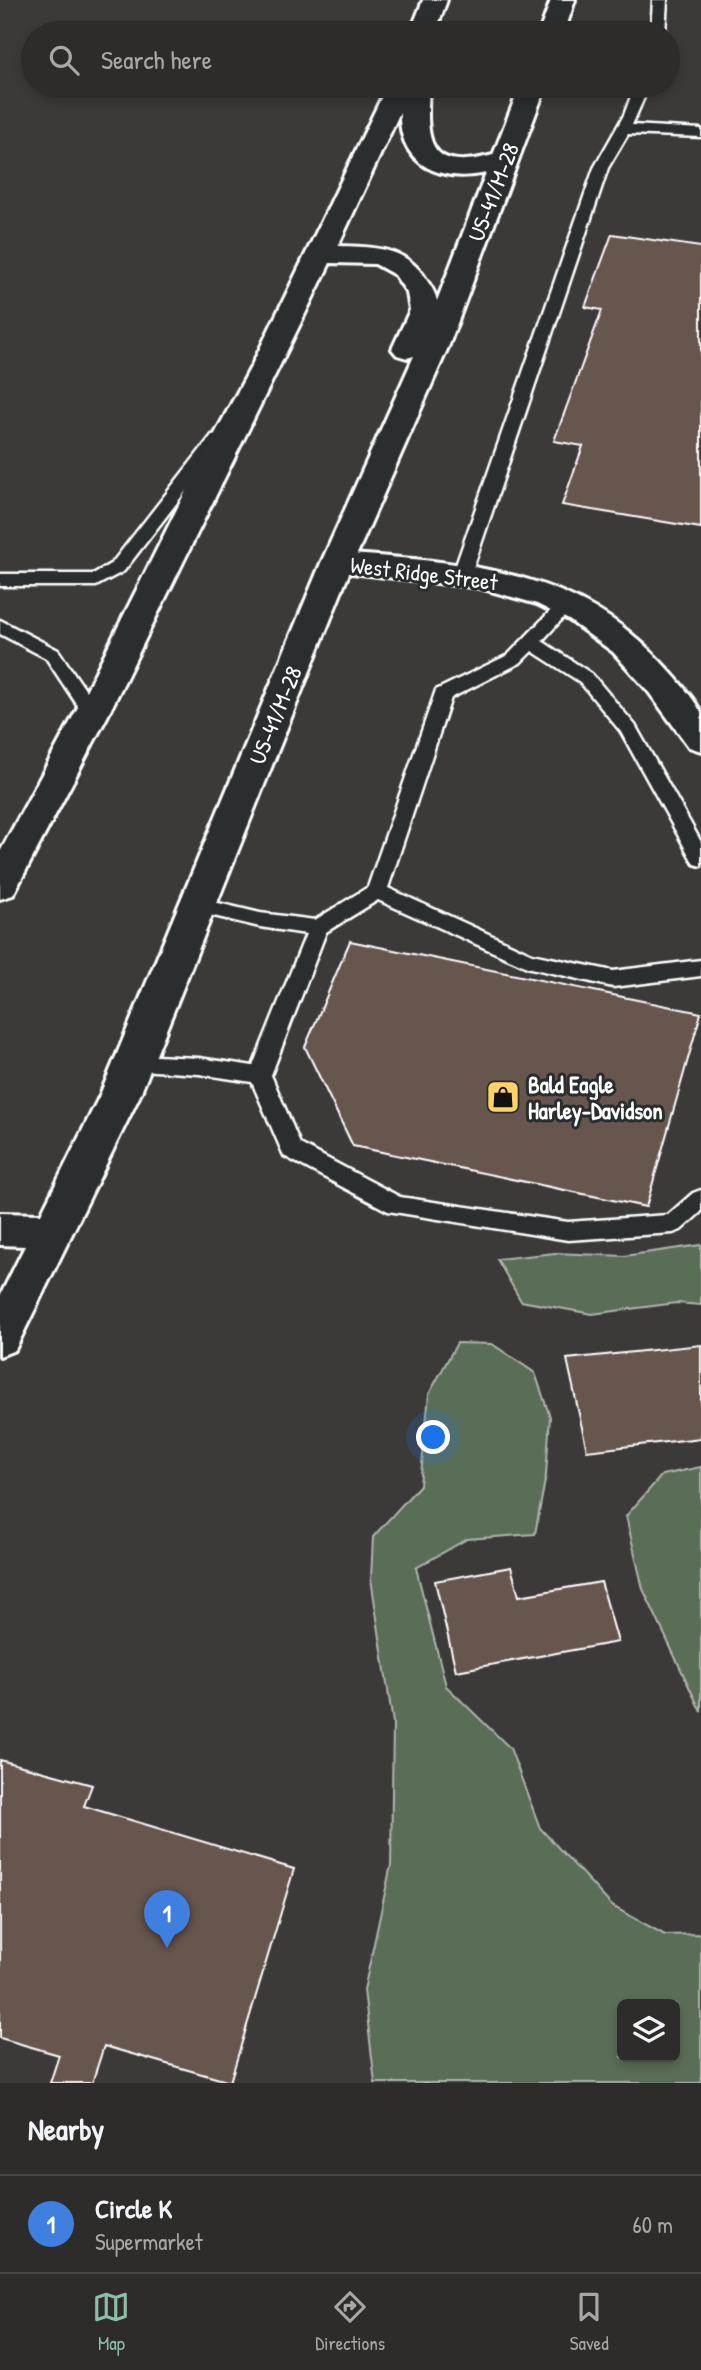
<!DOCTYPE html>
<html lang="en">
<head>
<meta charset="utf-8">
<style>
  :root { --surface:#2d2c2a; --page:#393836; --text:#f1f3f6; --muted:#a7a7a8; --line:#484847; --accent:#8abfa5 }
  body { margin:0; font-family:"Patrick Hand",sans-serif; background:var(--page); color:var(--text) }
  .controls { position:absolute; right:21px; bottom:21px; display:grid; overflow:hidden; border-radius:10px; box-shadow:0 4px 10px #0003 }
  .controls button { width:63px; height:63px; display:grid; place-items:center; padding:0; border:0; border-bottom:2px solid var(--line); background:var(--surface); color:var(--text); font:35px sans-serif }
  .you { position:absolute; left:434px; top:1438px; width:24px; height:24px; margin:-18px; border:5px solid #fff; border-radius:50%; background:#1a73e8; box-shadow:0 0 0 10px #1a73e833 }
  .badge { display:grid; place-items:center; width:46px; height:46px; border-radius:50%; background:var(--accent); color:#fff; font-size:23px; font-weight:700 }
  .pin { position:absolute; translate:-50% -58px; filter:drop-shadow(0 2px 4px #0008) }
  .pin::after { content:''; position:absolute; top:37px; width:24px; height:21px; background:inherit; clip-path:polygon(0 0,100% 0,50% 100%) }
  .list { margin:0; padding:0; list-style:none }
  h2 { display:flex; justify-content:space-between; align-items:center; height:91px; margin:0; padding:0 28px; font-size:30px }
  h2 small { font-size:23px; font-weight:400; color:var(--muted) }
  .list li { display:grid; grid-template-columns:46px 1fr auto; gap:21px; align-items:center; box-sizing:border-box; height:98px; padding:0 28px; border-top:2px solid var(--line) }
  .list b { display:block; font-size:26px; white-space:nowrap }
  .list p { margin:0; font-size:23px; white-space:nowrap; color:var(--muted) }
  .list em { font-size:23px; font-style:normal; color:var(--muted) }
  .icon { flex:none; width:38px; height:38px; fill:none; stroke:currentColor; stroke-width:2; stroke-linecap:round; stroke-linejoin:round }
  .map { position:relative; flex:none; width:701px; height:2083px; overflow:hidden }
  .search { position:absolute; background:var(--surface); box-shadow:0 4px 10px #0003; left:21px; right:21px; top:21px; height:77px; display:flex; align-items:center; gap:18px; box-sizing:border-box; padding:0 24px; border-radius:38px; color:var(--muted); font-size:26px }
  .sheet { height:189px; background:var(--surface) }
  nav { display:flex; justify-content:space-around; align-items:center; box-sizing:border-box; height:98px; border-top:2px solid var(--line); background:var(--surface); font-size:19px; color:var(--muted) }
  nav a { display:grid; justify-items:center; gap:4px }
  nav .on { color:var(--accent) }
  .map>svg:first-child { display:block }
</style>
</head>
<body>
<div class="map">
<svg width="701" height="2083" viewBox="0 0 701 2083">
  <rect width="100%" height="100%" fill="#3c3a38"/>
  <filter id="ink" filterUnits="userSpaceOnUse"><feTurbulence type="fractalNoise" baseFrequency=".0143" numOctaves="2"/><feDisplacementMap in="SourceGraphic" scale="14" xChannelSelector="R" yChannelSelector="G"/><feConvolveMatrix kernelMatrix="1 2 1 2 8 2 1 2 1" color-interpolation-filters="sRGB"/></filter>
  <g filter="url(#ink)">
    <g fill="#5a6d57" stroke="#acb6ab" stroke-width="2" fill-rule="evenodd">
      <polygon points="701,1245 701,1305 676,1303 592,1314 521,1301 497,1259 555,1253 624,1256"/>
      <path d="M457,1343L492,1344L535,1373L550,1417L546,1475L535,1534L467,1539L416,1568L446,1686L510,1748L540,1828L612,1906L665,1935L701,1934V2083H375L364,1990L391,1865L393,1723L371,1579L373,1537L420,1485L429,1394ZM675,2004V2057H622V2004Z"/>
      <polygon points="701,1467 701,1712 643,1589 626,1516 662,1475"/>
    </g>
    <g fill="#66574e" stroke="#fff" stroke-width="2">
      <polygon points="612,234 701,247 701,528 562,505 583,446 554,441 602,310 585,307"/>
      <polygon points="350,941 701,1013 646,1207 353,1146 305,1047"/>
      <polygon points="701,1345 701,1438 587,1451 567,1359"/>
      <polygon points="511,1567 519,1596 601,1582 618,1642 456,1671 435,1581"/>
      <polygon points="0,1760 92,1785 84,1806 294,1869 230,2082 104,2046 92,2083 50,2083 59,2055 0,2038"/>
    </g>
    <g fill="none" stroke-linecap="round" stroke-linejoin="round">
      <defs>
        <g id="service">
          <polygon points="653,0 667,0 665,33 651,33"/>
          <polygon points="635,86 649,86 632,125 701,129 701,137 628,134 608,168 471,574 468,578 456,578 453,574 594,168 624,115"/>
          <polygon points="218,434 226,439 124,571 96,586 0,586 0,574 93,574 112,563 212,435"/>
          <polygon points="566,599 575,605 542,641 592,674 635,725 701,842 701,866 694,864 621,732 580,682 532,651 520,663 451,698 388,888 532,954 613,971 701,960 701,976 613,987 527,967 378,900 326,932 271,1075 300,1144 400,1197 568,1222 668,1215 693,1193 701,1190 701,1212 681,1230 673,1233 568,1240 388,1211 284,1156 252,1082 199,1074 126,1069 122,1063 126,1057 133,1055 199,1058 253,1066 306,934 260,927 197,912 190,910 187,905 190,900 197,898 260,913 315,920 368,887 436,690 508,655 560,601"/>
          <polygon points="0,620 58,650 101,713 99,717 85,717 46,658 0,634"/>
        </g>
        <path id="tertiary" d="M337,553C455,562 572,566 658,659C668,669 697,701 701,713C701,723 701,740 701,751L689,747L648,691L613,652L569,620L537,604L480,588L326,570L321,563L326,556Z"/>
        <g id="trunk">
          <polygon points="423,0 447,0 435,33 410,33"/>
          <polygon points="551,0 575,0 564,33 539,33"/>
          <path d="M387,86H429C426,138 425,174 493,155L520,86H546L449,345L353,563L140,1095L15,1350L0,1356V1296L25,1246L0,1245V1213L41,1214L100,1095L321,563L414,356L407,358L397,355L392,349L410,310L407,293L395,275L375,264L330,263L109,713L13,895L0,899V852L75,713L207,449L252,365ZM400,112C398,165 440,183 486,173L437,301C435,291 429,284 424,276C403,246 371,247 338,246Z"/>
        </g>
      </defs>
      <use href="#service" stroke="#fff" stroke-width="5"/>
      <use href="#tertiary" stroke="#fff" stroke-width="6"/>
      <use href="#trunk" stroke="#fff" stroke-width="6"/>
      <use href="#service" fill="#2a2d2e" fill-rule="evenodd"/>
      <use href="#tertiary" fill="#2a2d2e" fill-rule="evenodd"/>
      <use href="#trunk" fill="#2a2d2e" fill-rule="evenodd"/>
    </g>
  </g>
  <defs>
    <symbol id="shop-square" viewBox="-11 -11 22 22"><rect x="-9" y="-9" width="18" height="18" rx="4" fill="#ffd166" stroke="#2a2d2e"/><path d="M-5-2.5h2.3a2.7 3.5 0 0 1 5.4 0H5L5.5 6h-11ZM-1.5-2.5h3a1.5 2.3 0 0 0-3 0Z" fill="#111"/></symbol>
  </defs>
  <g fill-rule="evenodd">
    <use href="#shop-square" x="484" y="1078" width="38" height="38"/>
  </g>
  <g text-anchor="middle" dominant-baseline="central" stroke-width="6" stroke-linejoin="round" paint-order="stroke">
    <g font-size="23" fill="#fff" stroke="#2a2d2e">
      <text transform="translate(493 192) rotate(-69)">US-41/M-28</text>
      <text transform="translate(424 573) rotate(7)">West Ridge Street</text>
      <text transform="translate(275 715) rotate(-68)">US-41/M-28</text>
    </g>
    <g font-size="23" font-weight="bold" fill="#fff" stroke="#2a2d2e" text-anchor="start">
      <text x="528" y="1084">Bald Eagle<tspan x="528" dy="26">Harley-Davidson</tspan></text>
    </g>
  </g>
</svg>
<div class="controls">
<button><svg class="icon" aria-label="layers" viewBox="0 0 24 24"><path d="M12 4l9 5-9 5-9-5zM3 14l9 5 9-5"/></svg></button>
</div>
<div class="you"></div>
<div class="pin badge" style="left:167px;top:1948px;background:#3f7fe0">1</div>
<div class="search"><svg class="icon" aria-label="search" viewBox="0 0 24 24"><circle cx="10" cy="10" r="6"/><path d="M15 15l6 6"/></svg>Search here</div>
</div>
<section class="sheet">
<h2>Nearby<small></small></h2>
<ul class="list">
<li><span class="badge" style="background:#3f7fe0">1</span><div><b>Circle K</b><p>Supermarket</p></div><em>60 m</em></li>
</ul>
</section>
<nav>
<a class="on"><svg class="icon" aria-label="map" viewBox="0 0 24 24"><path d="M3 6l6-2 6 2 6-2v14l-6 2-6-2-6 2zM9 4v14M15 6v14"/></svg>Map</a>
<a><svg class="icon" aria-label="directions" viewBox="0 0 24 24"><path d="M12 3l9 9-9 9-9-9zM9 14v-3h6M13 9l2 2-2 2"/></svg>Directions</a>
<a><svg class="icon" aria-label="saved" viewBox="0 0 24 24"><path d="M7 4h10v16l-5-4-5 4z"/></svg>Saved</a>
</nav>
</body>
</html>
